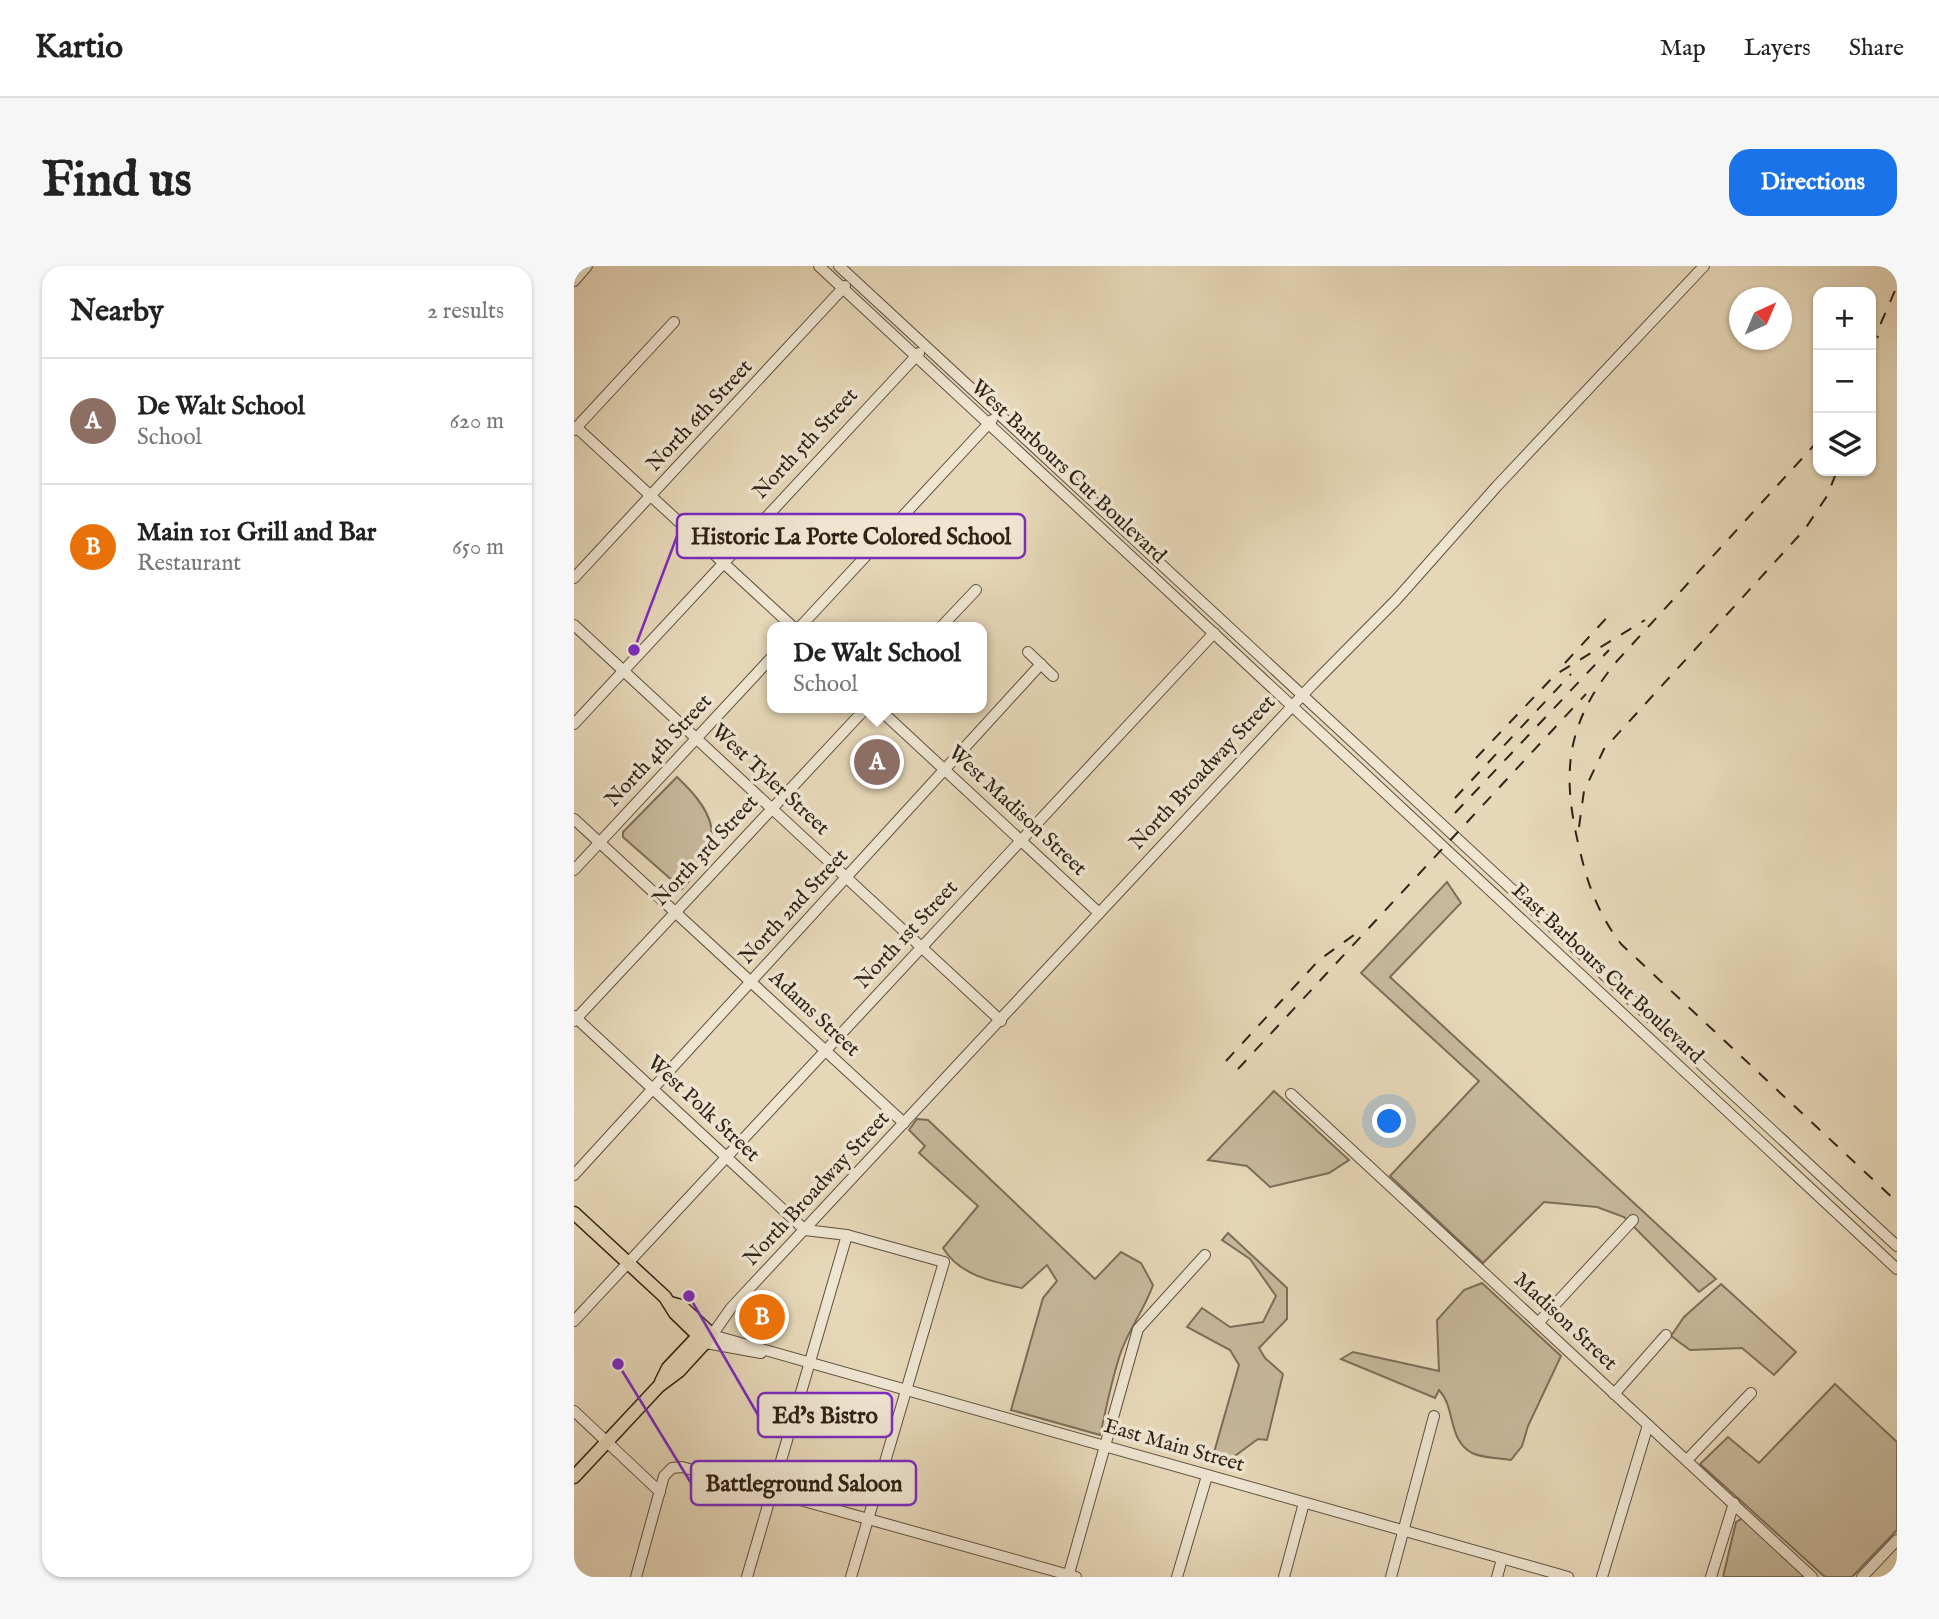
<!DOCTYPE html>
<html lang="en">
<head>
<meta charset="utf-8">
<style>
  :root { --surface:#fff; --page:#f6f6f6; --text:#222; --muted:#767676; --line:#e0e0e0; --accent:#1a73e8 }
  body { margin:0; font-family:"IM FELL English",serif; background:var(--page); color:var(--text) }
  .controls { position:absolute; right:21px; top:21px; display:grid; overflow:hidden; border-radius:14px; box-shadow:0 2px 5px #0004 }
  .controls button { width:63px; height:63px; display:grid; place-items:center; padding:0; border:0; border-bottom:2px solid var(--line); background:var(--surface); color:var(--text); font:35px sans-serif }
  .compass { position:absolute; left:1155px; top:21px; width:63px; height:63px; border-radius:50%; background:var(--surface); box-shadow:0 2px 5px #0004; rotate:44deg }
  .you { position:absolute; left:816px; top:856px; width:24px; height:24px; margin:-18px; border:5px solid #fff; border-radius:50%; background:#1a73e8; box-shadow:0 0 0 10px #1a73e833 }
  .badge { display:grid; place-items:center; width:46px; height:46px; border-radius:50%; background:var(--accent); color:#fff; font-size:23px; font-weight:700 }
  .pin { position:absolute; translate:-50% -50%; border:4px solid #fff; box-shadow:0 2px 7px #0006 }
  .popup { position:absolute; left:193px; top:356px; width:220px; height:91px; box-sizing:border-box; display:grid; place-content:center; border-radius:14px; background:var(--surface); filter:drop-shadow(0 2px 5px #0005); font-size:23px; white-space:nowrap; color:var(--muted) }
  .popup b { font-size:26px; color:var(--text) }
  .popup::after { content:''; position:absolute; left:50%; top:100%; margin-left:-14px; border:14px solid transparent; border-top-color:var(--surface) }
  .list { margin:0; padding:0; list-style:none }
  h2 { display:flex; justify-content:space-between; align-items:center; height:91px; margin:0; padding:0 28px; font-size:30px }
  h2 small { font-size:23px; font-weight:400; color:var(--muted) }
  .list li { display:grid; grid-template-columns:46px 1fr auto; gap:21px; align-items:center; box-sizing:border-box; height:126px; padding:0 28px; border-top:2px solid var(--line) }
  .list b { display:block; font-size:26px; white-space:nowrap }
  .list p { margin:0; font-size:23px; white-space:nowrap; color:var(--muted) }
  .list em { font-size:23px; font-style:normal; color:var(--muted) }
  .icon { flex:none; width:38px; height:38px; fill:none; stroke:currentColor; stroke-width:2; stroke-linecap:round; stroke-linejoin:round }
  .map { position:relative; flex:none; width:1323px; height:1311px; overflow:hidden; border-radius:21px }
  header { display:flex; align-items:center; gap:42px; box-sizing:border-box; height:98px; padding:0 35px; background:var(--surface); border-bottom:2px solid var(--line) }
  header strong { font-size:33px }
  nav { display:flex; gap:38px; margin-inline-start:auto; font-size:24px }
  .intro { display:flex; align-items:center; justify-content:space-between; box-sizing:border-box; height:168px; padding:0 42px }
  h1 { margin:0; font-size:49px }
  .button { padding:18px 32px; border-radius:21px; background:var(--accent); color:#fff; font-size:24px; font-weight:700 }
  main { display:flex; gap:42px; padding:0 42px }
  aside { flex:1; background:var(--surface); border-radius:21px; box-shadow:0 2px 5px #0004 }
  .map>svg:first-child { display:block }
</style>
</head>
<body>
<header>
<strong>Kartio</strong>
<nav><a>Map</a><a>Layers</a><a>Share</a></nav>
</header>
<div class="intro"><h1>Find us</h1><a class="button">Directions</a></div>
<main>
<aside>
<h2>Nearby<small>2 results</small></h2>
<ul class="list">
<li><span class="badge" style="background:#8d6e63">A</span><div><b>De Walt School</b><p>School</p></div><em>620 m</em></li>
<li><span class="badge" style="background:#e8710a">B</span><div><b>Main 101 Grill and Bar</b><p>Restaurant</p></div><em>650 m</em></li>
</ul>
</aside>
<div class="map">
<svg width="1323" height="1311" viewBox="0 0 1323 1311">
  <rect width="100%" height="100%" fill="#e6d7b8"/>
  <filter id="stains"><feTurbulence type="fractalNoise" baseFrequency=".00286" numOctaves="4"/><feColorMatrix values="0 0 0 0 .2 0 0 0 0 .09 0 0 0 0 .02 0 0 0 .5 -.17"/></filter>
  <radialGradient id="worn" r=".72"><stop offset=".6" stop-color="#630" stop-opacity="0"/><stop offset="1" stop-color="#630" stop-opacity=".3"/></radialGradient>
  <g fill="#c7b89c" stroke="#7c6e59" stroke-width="2">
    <path d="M103,511C147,552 150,579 108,623L49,571V566Z"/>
    <polygon points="873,616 887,637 816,711 1142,1013 1125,1026 1050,951 1023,941 970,936 909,997 816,910 905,815 787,707"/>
    <polygon points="700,825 775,894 755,907 696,921 673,900 634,894"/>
    <path d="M343,853L354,854L521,1013L547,986L567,997L579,1019C571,1042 557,1060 548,1083C538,1110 533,1140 526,1169L437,1144L469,1032L483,1015L473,999L448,1022C419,1016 385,1009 369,982L404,940L345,887L351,880L335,864Z"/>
    <polygon points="654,967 713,1022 713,1053 685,1082 691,1092 709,1108 693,1174 684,1173 658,1192 637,1197 665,1099 656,1084 613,1061 628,1042 656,1061 689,1056 702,1030 676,993 648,974"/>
    <path d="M908,1017L987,1090L954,1160L948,1180L937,1194C926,1192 908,1192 898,1187C873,1173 882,1142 865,1124L861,1132L767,1093L779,1086L865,1105L863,1054L890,1024Z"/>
    <polygon points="1147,1018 1222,1086 1200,1109 1168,1082 1116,1084 1097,1070 1110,1051"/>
    <polygon points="1261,1118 1323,1176 1323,1264 1278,1311 1251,1311 1126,1198 1154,1171 1185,1197"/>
    <polygon points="1169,1252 1232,1311 1149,1311 1162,1256"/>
  </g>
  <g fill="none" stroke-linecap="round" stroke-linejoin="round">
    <defs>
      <g id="minor">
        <polyline points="245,0 1323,1003"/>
        <polyline points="265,0 1323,980"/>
        <polyline points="0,15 13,0"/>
        <polyline points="2,161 219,361"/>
        <polyline points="0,164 100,56"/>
        <polyline points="0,312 271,20"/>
        <polyline points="0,359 427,755"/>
        <polyline points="226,361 418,154"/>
        <polyline points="367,361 402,324"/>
        <polyline points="454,386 479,410"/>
        <polyline points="304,442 525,647"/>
        <polyline points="0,458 345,87"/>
        <polyline points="0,553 330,857"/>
        <polyline points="0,604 198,391"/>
        <polyline points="0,750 231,964 273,969 370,996 277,1311"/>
        <polyline points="0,755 292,442"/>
        <polyline points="717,828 1238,1311"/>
        <polyline points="0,909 467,398"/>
        <polyline points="0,1055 640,367"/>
        <polyline points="964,1057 1059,954"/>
        <polyline points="132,1077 187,1087"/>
        <polyline points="1040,1128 1092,1069"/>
        <polyline points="0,1145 86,1226"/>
        <polyline points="1113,1194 1177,1127"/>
        <polyline points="62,1311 90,1210 98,1202 108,1201 502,1311"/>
        <polyline points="173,1311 273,969"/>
        <polyline points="494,1311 564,1063 631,989"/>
        <polyline points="603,1311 633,1210"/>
        <polyline points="710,1311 730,1237"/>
        <polyline points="817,1311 860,1150"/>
        <polyline points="923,1311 928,1293"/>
        <polyline points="994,1311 138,1069 157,1042 738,419 822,334 923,220 1130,0"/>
        <polyline points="1028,1311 1074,1159"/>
        <polyline points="1137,1311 1160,1237"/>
        <polyline points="1288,1311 1323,1274"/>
      </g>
      <g id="major">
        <polyline points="0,947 91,1031 101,1047 132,1077"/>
        <polyline points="87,1116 94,1102 128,1066"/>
        <polyline points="0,1211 85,1120 105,1105 138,1069 107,1040 96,1037"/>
      </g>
    </defs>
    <use href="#minor" stroke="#5e503e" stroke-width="12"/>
    <use href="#major" stroke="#302316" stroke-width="15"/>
    <use href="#minor" stroke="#efe5d1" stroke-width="10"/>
    <use href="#major" stroke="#e6d7b8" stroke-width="12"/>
    <g stroke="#302316" stroke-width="2" stroke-dasharray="12 12" stroke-linecap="butt">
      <polyline points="1297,80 1323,20"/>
      <polyline points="1297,95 1304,70"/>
      <path d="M1244,175L1043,395C991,458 987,508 1006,585C1014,620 1025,649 1047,678L1323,936"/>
      <polyline points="991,397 1038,346"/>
      <polyline points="902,492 981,409 1071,354"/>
      <polyline points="881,532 997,408"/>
      <polyline points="881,547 1035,384"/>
      <polyline points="1005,561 1010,525 1030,483 1231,263 1253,230 1263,205"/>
      <polyline points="652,795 745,694 780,669"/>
      <polyline points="664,803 1012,428"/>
    </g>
  </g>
  <g text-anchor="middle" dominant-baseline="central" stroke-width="7" stroke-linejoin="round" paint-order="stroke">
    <g font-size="21" fill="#302316" stroke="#efe5d1">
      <text transform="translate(126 150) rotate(-47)">North 6th Street</text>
      <text transform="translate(232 178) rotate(-47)">North 5th Street</text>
      <text transform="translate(494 206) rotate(43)">West Barbours Cut Boulevard</text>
      <text transform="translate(85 485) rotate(-47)">North 4th Street</text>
      <text transform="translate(629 507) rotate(-47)">North Broadway Street</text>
      <text transform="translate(196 514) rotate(43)">West Tyler Street</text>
      <text transform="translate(443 545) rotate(43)">West Madison Street</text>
      <text transform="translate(132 585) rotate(-47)">North 3rd Street</text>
      <text transform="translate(220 641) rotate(-47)">North 2nd Street</text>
      <text transform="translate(333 669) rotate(-47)">North 1st Street</text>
      <text transform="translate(1033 708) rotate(43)">East Barbours Cut Boulevard</text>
      <text transform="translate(240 748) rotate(43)">Adams Street</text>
      <text transform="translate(129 843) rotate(43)">West Polk Street</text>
      <text transform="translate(243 923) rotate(-47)">North Broadway Street</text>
      <text transform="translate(991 1056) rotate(43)">Madison Street</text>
      <text transform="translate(600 1180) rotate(16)">East Main Street</text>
    </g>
  </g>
  <path fill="none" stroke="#7b2cbf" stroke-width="2.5" d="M60 384L103 270M115 1030L184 1149M44 1098L117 1217"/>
  <g fill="#7b2cbf" stroke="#efe5d1" stroke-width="2.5">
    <circle cx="60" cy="384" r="7"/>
    <circle cx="115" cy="1030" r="7"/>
    <circle cx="44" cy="1098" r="7"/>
  </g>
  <g fill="#efe5d1" stroke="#7b2cbf" stroke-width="2.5">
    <rect x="103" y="248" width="348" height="44" rx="7"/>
    <rect x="184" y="1127" width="134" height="44" rx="7"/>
    <rect x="117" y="1195" width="225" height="44" rx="7"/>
  </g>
  <g font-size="23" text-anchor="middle" font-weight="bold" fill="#302316">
    <text x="277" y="278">Historic La Porte Colored School</text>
    <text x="251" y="1157">Ed's Bistro</text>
    <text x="230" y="1225">Battleground Saloon</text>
  </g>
  <rect width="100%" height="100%" filter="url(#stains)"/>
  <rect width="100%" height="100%" fill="url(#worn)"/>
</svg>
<div class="controls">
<button>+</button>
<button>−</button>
<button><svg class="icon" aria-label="layers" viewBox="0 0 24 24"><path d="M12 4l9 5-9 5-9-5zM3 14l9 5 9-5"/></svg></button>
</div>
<svg class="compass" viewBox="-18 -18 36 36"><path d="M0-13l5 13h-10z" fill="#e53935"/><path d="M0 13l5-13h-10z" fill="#767676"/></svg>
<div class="you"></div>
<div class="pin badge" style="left:303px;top:496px;background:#8d6e63">A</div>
<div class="popup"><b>De Walt School</b>School</div>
<div class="pin badge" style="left:188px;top:1051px;background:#e8710a">B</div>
</div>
</main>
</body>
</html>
